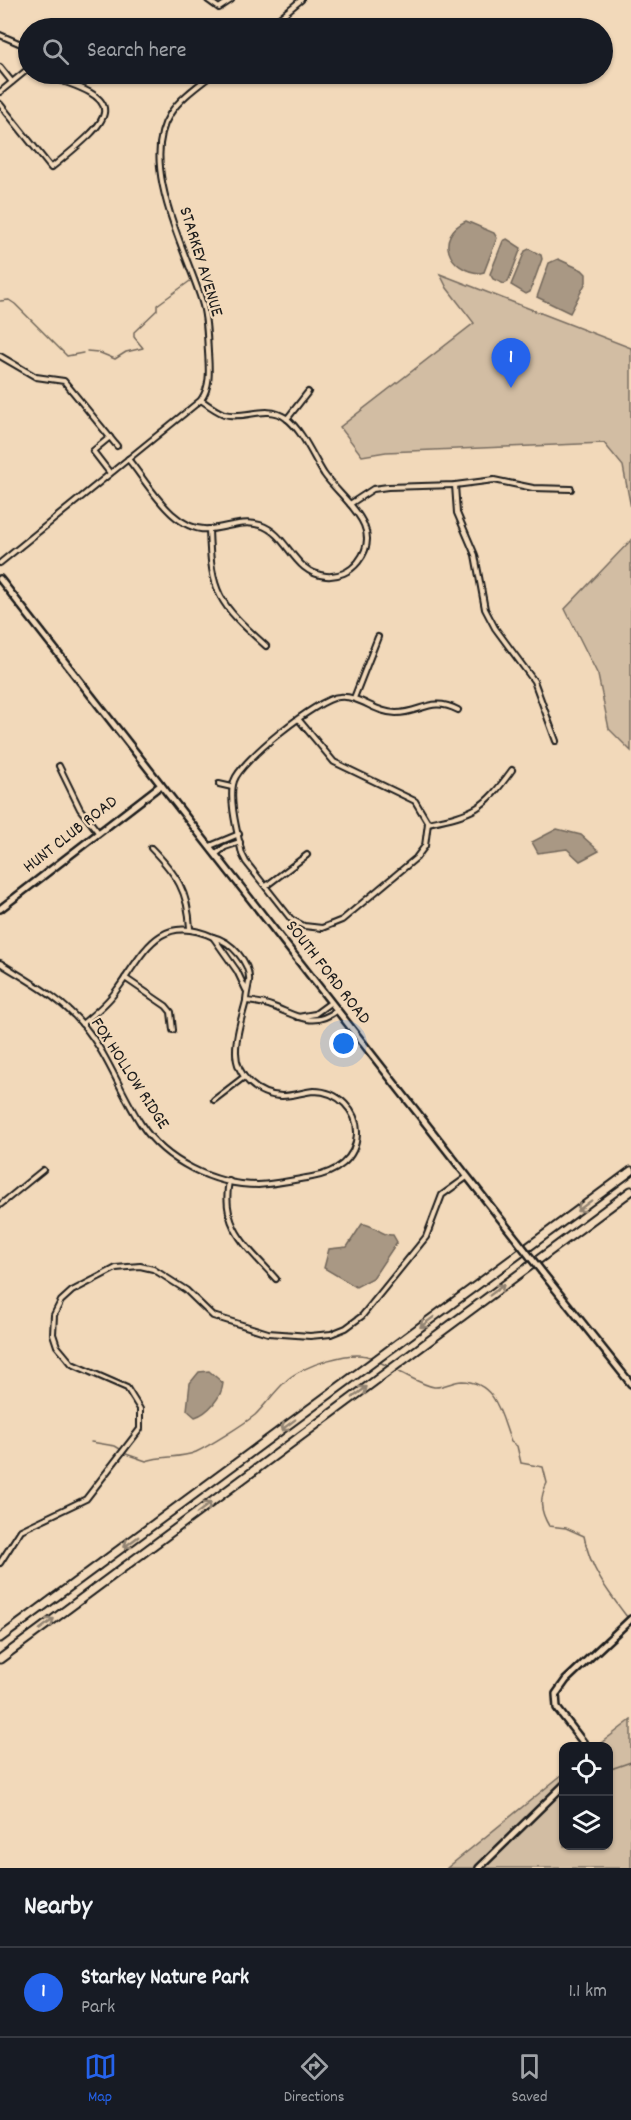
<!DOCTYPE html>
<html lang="en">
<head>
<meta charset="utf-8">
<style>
  :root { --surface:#171b24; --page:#20242c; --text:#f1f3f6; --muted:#9ea1a6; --line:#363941; --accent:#2563eb }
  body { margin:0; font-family:Dekko,sans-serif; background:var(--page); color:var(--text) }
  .controls { position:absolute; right:18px; bottom:18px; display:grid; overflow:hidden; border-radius:12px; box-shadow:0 2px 4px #0004 }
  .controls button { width:54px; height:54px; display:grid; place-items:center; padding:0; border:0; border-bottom:2px solid var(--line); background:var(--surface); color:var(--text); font:30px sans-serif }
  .you { position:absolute; left:344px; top:1044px; width:21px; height:21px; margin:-15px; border:4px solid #fff; border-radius:50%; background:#1a73e8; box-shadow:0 0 0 9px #1a73e833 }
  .badge { display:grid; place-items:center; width:39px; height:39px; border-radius:50%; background:var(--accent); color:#fff; font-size:20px; font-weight:700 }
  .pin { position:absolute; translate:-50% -50px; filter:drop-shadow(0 2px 3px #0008) }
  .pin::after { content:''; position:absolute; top:32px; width:21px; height:18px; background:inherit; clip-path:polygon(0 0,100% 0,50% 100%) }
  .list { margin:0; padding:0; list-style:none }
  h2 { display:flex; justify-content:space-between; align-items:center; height:78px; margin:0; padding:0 24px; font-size:26px }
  h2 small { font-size:20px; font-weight:400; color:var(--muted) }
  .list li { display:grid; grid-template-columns:39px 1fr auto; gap:18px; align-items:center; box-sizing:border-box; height:90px; padding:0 24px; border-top:2px solid var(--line) }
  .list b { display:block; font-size:22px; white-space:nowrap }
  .list p { margin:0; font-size:20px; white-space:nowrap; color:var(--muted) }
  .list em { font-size:20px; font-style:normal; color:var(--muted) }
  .icon { flex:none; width:33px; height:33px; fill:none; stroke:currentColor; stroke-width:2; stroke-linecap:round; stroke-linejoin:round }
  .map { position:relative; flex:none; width:631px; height:1868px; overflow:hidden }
  .search { position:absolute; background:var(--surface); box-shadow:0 2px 4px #0004; left:18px; right:18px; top:18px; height:66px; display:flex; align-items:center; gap:15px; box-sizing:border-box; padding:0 21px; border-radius:33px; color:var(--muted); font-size:22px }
  .sheet { height:168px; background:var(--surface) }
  nav { display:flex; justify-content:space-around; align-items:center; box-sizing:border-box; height:84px; border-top:2px solid var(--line); background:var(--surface); font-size:16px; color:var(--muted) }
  nav a { display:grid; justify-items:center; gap:3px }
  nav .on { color:var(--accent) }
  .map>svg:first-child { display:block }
</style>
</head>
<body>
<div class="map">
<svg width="631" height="1868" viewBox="0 0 631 1868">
  <rect width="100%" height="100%" fill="#f2d9ba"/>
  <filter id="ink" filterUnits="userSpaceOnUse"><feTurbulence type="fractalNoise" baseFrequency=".0167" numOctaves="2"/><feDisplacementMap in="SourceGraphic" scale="12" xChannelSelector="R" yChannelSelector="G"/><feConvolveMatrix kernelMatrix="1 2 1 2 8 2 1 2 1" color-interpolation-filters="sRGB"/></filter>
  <g filter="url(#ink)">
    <g fill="#d2bda3" stroke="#776c60" stroke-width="1.5">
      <polygon points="440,274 631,348 631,508 623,466 604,443 386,452 362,456 340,427 474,323 447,288"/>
      <polygon points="631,540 631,751 609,729 598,675 565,609"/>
      <polygon points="631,1720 631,1868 447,1868 563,1774 564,1846 608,1846 608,1746 597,1746"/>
    </g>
    <g fill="#a99884" stroke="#71665a" stroke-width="1.5">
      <path d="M466,221L494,233L497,238L484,272L480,273C448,271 434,236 466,221Z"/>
      <polygon points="507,239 521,248 508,282 504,284 493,279 490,274 503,241"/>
      <polygon points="529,249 541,255 542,259 530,292 526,294 511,285 525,251"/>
      <polygon points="558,259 582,270 586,274 586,282 570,313 537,297 549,263"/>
      <polygon points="557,829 581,835 599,851 580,861 567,849 538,853 532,842"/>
      <path d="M362,1224C375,1224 380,1236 393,1235L397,1242L373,1278L356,1287L324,1268L329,1249L347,1247Z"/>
      <path d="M209,1371L223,1383C222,1397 208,1413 195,1417L187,1410L190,1383L199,1372Z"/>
    </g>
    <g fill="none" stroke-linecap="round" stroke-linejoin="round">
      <g stroke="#71665a" stroke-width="1.5">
        <polyline points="0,301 9,300 15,304 67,356 83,353"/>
        <polyline points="87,351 98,352 115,359 126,352 143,348 134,337 134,332 157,310 157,305 190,281"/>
        <polyline points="379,1362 388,1366"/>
        <path d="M395,1370C407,1375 422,1385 434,1387C443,1388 453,1381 462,1381C497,1382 501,1416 511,1442L517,1446L521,1463L543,1467L547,1483C539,1499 540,1511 549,1526L566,1528L584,1536C590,1569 608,1592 627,1617"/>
        <polyline points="91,1442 115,1446 120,1449"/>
        <path d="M126,1454L146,1461C163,1455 179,1459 196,1452C209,1446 244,1424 255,1415C266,1404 275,1391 286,1381C301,1366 354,1348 372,1358"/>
        <polyline points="608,1770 631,1762"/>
      </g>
      <defs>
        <g id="street">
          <polyline points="208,0 219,8 231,0"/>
          <polyline points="267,28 301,0"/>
          <polyline points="0,35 28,47"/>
          <polyline points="0,67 12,82"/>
          <polyline points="95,74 104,77"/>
          <polyline points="0,92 28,69"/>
          <path d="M0,104L51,168C115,116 133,100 39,74"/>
          <polyline points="0,356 36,377 64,381 117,446"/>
          <polyline points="287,419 308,392"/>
          <polyline points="110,437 93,451 110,473"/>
          <path d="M128,459C148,483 174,534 211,529C228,527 243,520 260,525C289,534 292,573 326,576C338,577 350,572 358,562C386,527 342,500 324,474C313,457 303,431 286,418C266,404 245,420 224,414C216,411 208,405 201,400"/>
          <polyline points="455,485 457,513 475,555 485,609 495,628 534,681 556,741"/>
          <polyline points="350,504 373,489 388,487 455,485 494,480 533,488 571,489"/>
          <path d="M209,529C211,594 218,603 266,646"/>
          <path d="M0,563L201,400C211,386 209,369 208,352C207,335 207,318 202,302C187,252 138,164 170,114C180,98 199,85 213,74"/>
          <polyline points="354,698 378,637"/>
          <path d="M299,720L334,762L415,801L428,823L425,846L416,858L342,920L322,928L304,926L291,919L246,862L242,854C238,835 228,799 234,781C240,761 318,698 339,697C360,695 375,713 396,713C421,713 431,696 458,710"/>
          <polyline points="59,766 80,809 98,832"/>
          <polyline points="219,784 232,787"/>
          <path d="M428,823C475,813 483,810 512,770"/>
          <polyline points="210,846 239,834"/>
          <path d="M151,848C177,875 188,891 190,928"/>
          <polyline points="216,854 225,847 240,842"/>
          <polyline points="266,886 307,855"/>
          <path d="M0,963C30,982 61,998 84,1026C108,1055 120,1092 141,1124C165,1161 214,1185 258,1185C276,1184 294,1180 312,1177C335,1173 356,1160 357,1134C358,1111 338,1091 314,1091C303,1092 293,1096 282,1096C258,1096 235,1076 236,1050C236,1034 242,1017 246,1001"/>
          <polyline points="125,978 166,1006 171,1012 173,1030"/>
          <path d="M246,990L237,971L213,937C231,941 251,963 249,982C248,989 246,995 246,1001C255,1002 265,1003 274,1007C297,1016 313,1028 336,1011"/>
          <polyline points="298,1017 315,1014 330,1003"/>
          <path d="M82,1024C94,1014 107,1004 116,991C144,953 158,912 213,937"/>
          <polyline points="214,1100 244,1077"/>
          <path d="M229,1181C220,1228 248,1247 276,1279"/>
          <polyline points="0,1205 43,1170"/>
          <polyline points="0,1563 21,1530 86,1499 140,1429 140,1409 127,1388 72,1364 57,1346 53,1334 54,1315 61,1301 72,1291 116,1268 140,1266 153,1269 186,1290 213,1316 268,1333 310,1336 331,1334 346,1328 362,1316 426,1237 442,1195 467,1177"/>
        </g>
        <g id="secondary">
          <polyline points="0,579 517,1240"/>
          <polyline points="0,909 161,785"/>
          <polyline points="542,1272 631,1384"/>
          <polyline points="586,1746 557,1708 556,1694 566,1680 631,1619"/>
          <polyline points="479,1868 564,1785"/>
        </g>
        <g id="highway">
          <polyline points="0,1638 631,1171"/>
          <polyline points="0,1659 631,1191"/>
        </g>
      </defs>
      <use href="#street" stroke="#1c1c1c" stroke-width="8"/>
      <use href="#secondary" stroke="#1c1c1c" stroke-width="10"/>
      <use href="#highway" stroke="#1c1c1c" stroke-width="11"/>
      <use href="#street" stroke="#f2d9ba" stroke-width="4"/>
      <use href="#secondary" stroke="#f2d9ba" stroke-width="5"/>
      <use href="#highway" stroke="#f2d9ba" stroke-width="7"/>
      <defs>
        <polyline id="secondary-bridge" points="517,1240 542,1272"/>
      </defs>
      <use href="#secondary-bridge" stroke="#1c1c1c" stroke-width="10" stroke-linecap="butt"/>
      <use href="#secondary-bridge" stroke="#f2d9ba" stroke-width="5"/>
    </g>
    <defs><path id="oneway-shaft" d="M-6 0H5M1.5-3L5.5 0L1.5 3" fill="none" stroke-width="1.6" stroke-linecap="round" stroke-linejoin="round" transform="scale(1.5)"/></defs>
    <g stroke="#928473">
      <use href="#oneway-shaft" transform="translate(584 1206) rotate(143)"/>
      <use href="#oneway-shaft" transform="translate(497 1290) rotate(-37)"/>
      <use href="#oneway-shaft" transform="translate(427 1322) rotate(143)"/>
      <use href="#oneway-shaft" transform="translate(360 1392) rotate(-37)"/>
      <use href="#oneway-shaft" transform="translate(288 1425) rotate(143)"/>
      <use href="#oneway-shaft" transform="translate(204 1508) rotate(-37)"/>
      <use href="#oneway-shaft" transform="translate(131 1542) rotate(144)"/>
      <use href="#oneway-shaft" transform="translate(47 1624) rotate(-37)"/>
    </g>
  </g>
  <g text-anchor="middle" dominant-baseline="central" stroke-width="4.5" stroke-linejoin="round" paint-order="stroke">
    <g font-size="18" fill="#1c1c1c" stroke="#f2d9ba">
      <text transform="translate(200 262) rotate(73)">STARKEY AVENUE</text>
      <text transform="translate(71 835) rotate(-38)">HUNT CLUB ROAD</text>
      <text transform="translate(327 973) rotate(52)">SOUTH FORD ROAD</text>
      <text transform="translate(129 1074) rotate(57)">FOX HOLLOW RIDGE</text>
    </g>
  </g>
</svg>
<div class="controls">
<button><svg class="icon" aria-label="locate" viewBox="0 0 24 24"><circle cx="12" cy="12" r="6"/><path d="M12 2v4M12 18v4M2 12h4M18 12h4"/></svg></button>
<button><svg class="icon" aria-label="layers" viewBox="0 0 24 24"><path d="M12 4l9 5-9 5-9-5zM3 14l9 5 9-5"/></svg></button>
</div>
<div class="you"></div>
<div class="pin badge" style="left:511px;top:388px">1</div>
<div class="search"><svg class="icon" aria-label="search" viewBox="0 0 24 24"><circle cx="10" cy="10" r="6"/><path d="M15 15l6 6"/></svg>Search here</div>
</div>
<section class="sheet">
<h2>Nearby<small></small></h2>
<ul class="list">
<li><span class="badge">1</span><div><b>Starkey Nature Park</b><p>Park</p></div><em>1.1 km</em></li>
</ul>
</section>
<nav>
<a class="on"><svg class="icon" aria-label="map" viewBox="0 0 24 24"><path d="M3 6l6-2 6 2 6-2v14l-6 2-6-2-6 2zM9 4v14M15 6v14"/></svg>Map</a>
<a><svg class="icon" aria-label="directions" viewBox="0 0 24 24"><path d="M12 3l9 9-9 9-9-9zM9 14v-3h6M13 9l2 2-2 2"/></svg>Directions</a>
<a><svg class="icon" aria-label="saved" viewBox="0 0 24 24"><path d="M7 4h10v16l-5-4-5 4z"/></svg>Saved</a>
</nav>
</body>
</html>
